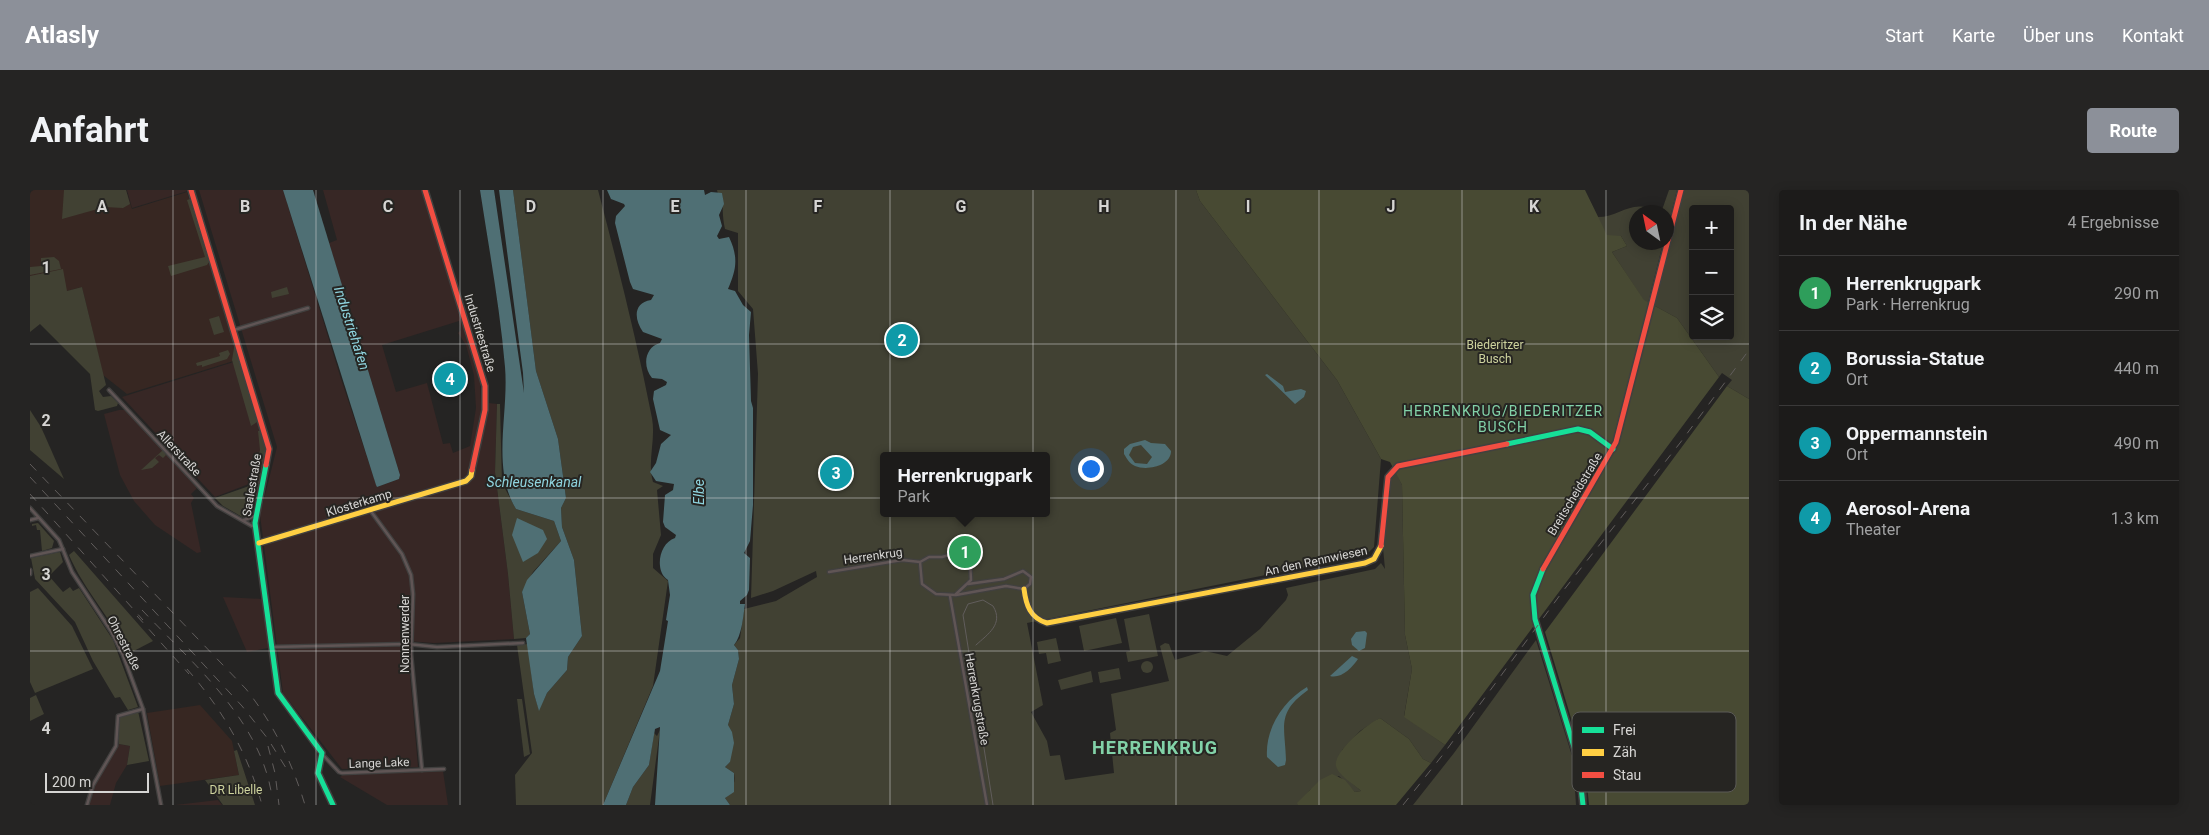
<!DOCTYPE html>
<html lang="de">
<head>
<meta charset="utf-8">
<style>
  :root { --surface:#1c1b1a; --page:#252423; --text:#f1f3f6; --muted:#a0a1a2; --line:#3a3939; --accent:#8c9099 }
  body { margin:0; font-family:Roboto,sans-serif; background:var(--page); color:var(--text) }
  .controls { position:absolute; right:15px; top:15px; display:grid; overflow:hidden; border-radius:5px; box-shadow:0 2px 12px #0003 }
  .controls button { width:45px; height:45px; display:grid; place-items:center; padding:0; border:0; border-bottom:1px solid var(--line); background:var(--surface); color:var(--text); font:25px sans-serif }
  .compass { position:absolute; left:1599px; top:15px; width:45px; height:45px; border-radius:50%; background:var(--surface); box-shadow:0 2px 12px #0003; rotate:327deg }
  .scale { position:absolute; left:15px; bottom:12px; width:104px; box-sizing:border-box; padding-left:5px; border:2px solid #d6d5d3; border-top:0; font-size:14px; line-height:18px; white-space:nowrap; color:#d6d5d3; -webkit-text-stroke:4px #262522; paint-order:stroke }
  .you { position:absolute; left:1060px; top:278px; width:18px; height:18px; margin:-12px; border:4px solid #fff; border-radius:50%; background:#1a73e8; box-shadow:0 0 0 8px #1a73e833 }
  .badge { display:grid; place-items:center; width:32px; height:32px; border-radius:50%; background:var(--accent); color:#fff; font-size:16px; font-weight:700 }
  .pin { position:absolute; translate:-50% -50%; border:2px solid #fff; box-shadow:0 1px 5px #0006 }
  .popup { position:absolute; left:850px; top:262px; width:170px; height:65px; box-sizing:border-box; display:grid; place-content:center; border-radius:5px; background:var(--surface); filter:drop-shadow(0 1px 4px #0005); font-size:16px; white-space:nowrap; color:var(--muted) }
  .popup b { font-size:19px; color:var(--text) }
  .popup::after { content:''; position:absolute; left:50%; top:100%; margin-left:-10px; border:10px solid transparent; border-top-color:var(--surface) }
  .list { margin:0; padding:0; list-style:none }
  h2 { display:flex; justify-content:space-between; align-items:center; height:65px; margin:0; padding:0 20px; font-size:21px }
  h2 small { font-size:16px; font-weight:400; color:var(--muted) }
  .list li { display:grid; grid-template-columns:32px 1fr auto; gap:15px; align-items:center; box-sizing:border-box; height:75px; padding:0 20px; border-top:1px solid var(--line) }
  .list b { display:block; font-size:19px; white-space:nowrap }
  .list p { margin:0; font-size:16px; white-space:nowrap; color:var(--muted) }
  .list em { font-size:16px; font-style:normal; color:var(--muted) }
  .icon { flex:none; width:28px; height:28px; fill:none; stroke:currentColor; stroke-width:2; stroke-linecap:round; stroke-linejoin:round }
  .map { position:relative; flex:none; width:1719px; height:615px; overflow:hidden; border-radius:5px }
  header { display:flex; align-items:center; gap:30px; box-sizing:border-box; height:70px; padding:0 25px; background:var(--accent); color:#fff }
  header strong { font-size:24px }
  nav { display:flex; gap:28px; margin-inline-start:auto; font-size:18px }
  .intro { display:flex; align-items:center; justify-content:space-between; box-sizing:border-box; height:120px; padding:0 30px }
  h1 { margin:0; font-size:35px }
  .button { padding:12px 22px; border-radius:5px; background:var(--accent); color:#fff; font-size:18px; font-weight:700 }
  main { display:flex; gap:30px; padding:0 30px }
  aside { flex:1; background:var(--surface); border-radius:5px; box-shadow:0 2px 12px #0003 }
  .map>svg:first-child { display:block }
</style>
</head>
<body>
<header>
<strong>Atlasly</strong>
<nav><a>Start</a><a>Karte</a><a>Über uns</a><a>Kontakt</a></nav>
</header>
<div class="intro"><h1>Anfahrt</h1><a class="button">Route</a></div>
<main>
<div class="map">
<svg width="1719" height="615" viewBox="0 0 1719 615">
  <rect width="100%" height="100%" fill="#252423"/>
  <g fill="#372722">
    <polygon points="0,0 96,0 102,19 157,2 210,169 97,204 73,185 52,97 37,101 0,86"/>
    <polygon points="170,515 202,551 209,585 130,596 117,523"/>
  </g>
  <g fill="#372725" fill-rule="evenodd">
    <polygon points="97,0 161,0 102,18"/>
    <path d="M169,0H253L311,189L347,297L369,289L370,285L299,53L307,50L293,0H393L450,191L451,212L467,214L465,282L478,384L484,449L404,453L377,451L388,577L312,579L253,503L230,325L247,257ZM429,131L431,140L428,143L436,155L444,185L446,218L440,256L423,263L420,253L413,254L397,193L366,202L352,155Z"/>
    <polygon points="210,170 233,242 229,290 185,307 92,207"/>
    <polygon points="89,220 96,220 167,298 161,304 164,308 161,313 171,362 167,363 125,335 104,311 90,285 74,224"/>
    <polygon points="193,407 233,409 238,458 217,462"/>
    <polygon points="89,554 100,556 97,575 86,593 80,615 59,615 65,595"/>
    <polygon points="413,581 418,615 357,615 310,587 313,585"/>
    <polygon points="188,610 192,615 145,615"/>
  </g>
  <g fill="#414133" fill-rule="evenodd">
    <polygon points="34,0 96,0 100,14 93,18 75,17 32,29"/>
    <path d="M483,0H568C588,76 607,151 622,228C626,250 617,271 623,292L633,296L627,300L631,345L623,364V378L638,391L623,496L573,615H486L485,585L502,563L487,455L498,454L504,504L509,520L517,503L537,480L538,467L552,446L544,370L532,337L531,318L536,308L528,249L506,181Z"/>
    <path d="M687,0H1166L1170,11L1307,190L1351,269L1344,357L1336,365L997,433L1013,515L1001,522L1017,551L1020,566L1030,565L1035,590L1084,583L1080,543L1086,540L1081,504L1139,491L1130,456L1135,453L1139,454L1145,470L1175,461L1197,466L1230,439L1256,410L1258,405L1256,398L1345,379L1351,373L1355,379L1353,358L1359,293L1362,284L1365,280L1372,295L1375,445L1382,479L1374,526L1415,555L1401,573L1393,569L1379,549L1350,528L1330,541L1312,560L1311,583L1331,601L1325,602L1309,586L1280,600L1268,615H700L695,608C702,599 706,595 704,583L695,577L700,572L698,535L704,514L702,495L709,469L708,460L704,455L710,448L714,419L746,411L787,387L786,381L743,401L721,408L728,184L723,119L708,101V43L695,39C692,26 693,15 692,3L688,4ZM854,266H1016V323H854Z"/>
    <path d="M1639,0H1647L1637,39L1636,22H1606V52L1633,53L1618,113L1614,111L1582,62L1597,56L1591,46H1577L1567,27C1592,27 1601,7 1628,22L1632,20Z"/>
    <path d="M1653,0H1719V209L1697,196L1702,190L1692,183L1689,187L1647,128L1623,115ZM1663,19H1700V146H1663Z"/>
    <polygon points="160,9 179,72 177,75 141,86 138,76 175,67 157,10"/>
    <polygon points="24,67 29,71 31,79 0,85 0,77 11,76 11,68"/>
    <polygon points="33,79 37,101 52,97 76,195 69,201 73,207 81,206 88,213 87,216 68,221 65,220 60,184 10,134 0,142 0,86"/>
    <polygon points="257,97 259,104 242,108 241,102"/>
    <polygon points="189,126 194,142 184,145 179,129"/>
    <polygon points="205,152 230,230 221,236 202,170"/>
    <polygon points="198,160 200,164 197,169 172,177 172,175 167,176 166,173 190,166 189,163"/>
    <polygon points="467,214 470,214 472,293 486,319 524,331 531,351 503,382 492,402 500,444 496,448 484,449 478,384 465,282"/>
    <polygon points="0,220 11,237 34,289 0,260"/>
    <path d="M228,241H233C234,248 237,254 236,261C235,276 227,322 214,328L193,316L185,308L222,295L230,260Z"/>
    <polygon points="133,260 136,265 133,268 129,265 125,268 129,272 122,278 111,280"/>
    <polygon points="8,333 24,351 22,358 12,361 10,340 7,340 6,335 2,336 2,334"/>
    <path d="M44,361L123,451L98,464C82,429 54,400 39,365Z"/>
    <polygon points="30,362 33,372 19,386 33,402 40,397 43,401 49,398 83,450 108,517 98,520 90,507 85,508 63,471 45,432 5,389 1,368"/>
    <polygon points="8,398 42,436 63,479 5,503 0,492 0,402"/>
    <polygon points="1119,424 1128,466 1098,472 1096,462 1100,461 1094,429"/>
    <polygon points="1086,428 1092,453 1054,461 1049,436"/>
    <polygon points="1026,448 1031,471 1018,474 1016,463 1009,464 1007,452"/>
    <polygon points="1506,450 1543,569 1546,615 1383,615 1424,563"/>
    <circle cx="1117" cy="477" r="6"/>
    <polygon points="1089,478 1091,489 1070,493 1068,482"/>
    <polygon points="1061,481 1063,492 1031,500 1028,490"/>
    <polygon points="6,505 14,524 0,531 0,508"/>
    <path d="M1531,507H1532C1544,542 1557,577 1557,615L1550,570Z"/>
    <polygon points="487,509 492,509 500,564 494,567"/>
    <polygon points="108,521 119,571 97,575 100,556 89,554 89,527"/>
    <polygon points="630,540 620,615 596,615 603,597 619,575 624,543 627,546"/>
    <polygon points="207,560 225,615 193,615 175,590 209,585 204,561"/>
  </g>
  <g fill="#484a33">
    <polygon points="1166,0 1555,0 1577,45 1591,46 1597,56 1582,62 1614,110 1647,128 1689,187 1415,555 1374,527 1382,479 1375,445 1372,295 1360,272 1351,269 1307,190 1170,11"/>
    <polygon points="1697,196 1719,209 1719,615 1559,615 1556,584 1551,561 1515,442"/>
    <path d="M1350,528L1379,549L1393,569L1401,573L1366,615H1268L1267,613L1290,590L1302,584L1315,590L1325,602L1331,601C1325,595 1308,585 1306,576C1303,562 1338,533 1350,528Z"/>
  </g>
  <g fill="#4f6f74" fill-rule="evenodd">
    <polygon points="253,0 283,0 370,285 369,289 347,297 346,295"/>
    <path d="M450,0H464L494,203L493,183L469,0H483L506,181L528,249L536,308L531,318L532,337L544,370L552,446L538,467L537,480L517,503L509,521L504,504L496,448L500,444L492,402L497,390L531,351L524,331L486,319C461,278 479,223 475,177C470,118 459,59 450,0Z"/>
    <path d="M577,0H674L675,5L681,2L692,3L694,14L689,25L692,36L687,46L689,49L699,47C709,68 706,80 698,99L705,101L713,115L721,122L719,145L721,211L723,218V315L720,351L714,363L720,368L719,400L717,405L710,411V414H715C713,427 712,445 704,455L708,460L709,469L702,495L704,514L698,535L702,542L704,553L700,572L695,577L704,583V602L695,608L700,615H625L630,537L625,539L619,575L603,597L596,615H573L630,481L638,431L636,430L640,405L638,390C624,381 629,353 645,348L646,345L635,337L633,332L635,305L643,300L644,294L626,291L620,282L626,273L631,254L641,245L630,240L623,209L624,201L636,195L637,192L632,189L622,188C612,176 615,157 630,153L632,149L613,142C604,129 603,113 621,110L624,105L603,99L600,92L585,33L586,26L595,16L594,14L581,9Z"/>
    <polygon points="1237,184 1253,196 1255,202 1271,199 1276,201 1274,207 1265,214 1235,185"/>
    <path d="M1115,250L1121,253L1135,254L1141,261C1141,276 1117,281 1105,276C1100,274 1097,269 1094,264V259L1100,254ZM1111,255L1122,267L1117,274L1105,273L1099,265L1103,257Z"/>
    <polygon points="487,328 513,340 517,349 508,363 493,372 482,345"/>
    <polygon points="1335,441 1337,443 1335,458 1329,461 1322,455 1321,449 1326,442"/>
    <path d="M1322,466L1328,469C1322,478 1311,489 1300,486Z"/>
    <path d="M1277,497L1278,500C1246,523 1255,536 1256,570L1255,575L1248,577L1237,567C1235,539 1253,511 1277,497Z"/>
  </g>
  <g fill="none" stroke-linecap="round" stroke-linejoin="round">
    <defs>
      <g id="street">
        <polyline points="204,140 278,118"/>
        <polyline points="79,200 187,316 222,336 225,335"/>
        <polyline points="0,318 29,350 42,382 81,441 93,465 113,519 131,615"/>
        <polyline points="340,320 372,364 381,385 383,404 381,464 392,580"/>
        <polyline points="0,330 8,328"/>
        <polyline points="214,330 225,326"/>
        <polyline points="0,366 33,359"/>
        <polyline points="0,380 0,384"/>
        <polyline points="799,382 872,370 890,372 899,367 912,367 930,362 940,370 941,390 925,405 906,404 892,394 890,372"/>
        <polyline points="926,405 976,396 994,399 1000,394 1001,387 993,381 974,389 938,394"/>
        <polyline points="920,406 957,615"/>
        <polyline points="242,457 378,454 407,457 493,453"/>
        <polyline points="293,565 309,582 312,583 414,579"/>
        <polyline points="57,615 63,595 86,556 88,526 113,519"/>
      </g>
      <g id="fast">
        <polyline points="1477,254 1548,239 1560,242 1583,259"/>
        <polyline points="236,275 225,333 248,503 292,563 288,583 303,615"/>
        <polyline points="1513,379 1503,405 1505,429 1548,570 1553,615"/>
      </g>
      <g id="slow">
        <polyline points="229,353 436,291 441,286 442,280"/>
        <path d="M994,399C996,415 1000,428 1017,433L1335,373L1344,369L1351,356"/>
      </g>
      <g id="jam">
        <polyline points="161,0 239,259 236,275"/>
        <polyline points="395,0 455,196 455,220 442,280"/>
        <polyline points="1351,356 1358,287 1368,276 1477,254"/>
        <polyline points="1513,379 1586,252 1651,0"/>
      </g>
    </defs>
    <use href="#street" stroke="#41403f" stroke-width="5"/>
    <use href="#fast" stroke="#41403f" stroke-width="8"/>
    <use href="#slow" stroke="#41403f" stroke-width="8"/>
    <use href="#jam" stroke="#41403f" stroke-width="8"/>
    <use href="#street" stroke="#605555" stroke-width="2.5"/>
    <use href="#fast" stroke="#16e098" stroke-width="5"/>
    <use href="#slow" stroke="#ffcf43" stroke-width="5"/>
    <use href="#jam" stroke="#f24e42" stroke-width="5"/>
    <path stroke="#615d5c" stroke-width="1" d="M946,455C958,444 974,434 963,416L953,410L938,414L933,425L963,615"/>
    <g stroke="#615d5c" stroke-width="1" stroke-dasharray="9 9" stroke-linecap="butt">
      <path d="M0,274L216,499C243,533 262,572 275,615"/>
      <polyline points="0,287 212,516 238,549 256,578"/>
      <polyline points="0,304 113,430"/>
      <path d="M112,420C163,474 231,530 242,607"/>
      <polyline points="107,426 159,484"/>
      <path d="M157,479C192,519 218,563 232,615"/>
      <polyline points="238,556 245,583 249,615"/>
      <polyline points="1373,615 1415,562 1533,401 1650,253 1719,160"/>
    </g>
  </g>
  <path fill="none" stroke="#d6d5d3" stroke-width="1" stroke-opacity="0.55" d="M143,0V615M286,0V615M430,0V615M573,0V615M716,0V615M860,0V615M1003,0V615M1146,0V615M1289,0V615M1432,0V615M1576,0V615M0,154H1719M0,308H1719M0,461H1719"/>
  <g text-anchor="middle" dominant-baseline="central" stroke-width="4" stroke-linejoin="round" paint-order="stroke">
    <g font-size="12" fill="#d6d5d3" stroke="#262522">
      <text transform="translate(450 143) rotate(73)">Industriestraße</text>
      <text transform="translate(149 263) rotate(47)">Allerstraße</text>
      <text transform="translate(222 295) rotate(-80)">Saalestraße</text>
      <text transform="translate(1545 304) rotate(-59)">Breitscheidstraße</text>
      <text transform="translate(329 313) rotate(-17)">Klosterkamp</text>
      <text transform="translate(843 366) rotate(-8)">Herrenkrug</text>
      <text transform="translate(1286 371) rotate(-12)">An den Rennwiesen</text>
      <text transform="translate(375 444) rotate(-90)">Nonnenwerder</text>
      <text transform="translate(94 453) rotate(63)">Ohrestraße</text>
      <text transform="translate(947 509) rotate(80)">Herrenkrugstraße</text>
      <text transform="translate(349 573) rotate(-2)">Lange Lake</text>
    </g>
    <g font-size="12" fill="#ced39e" stroke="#262522">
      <text x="1465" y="155">Biederitzer<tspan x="1465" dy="14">Busch</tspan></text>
      <text x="206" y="600">DR Libelle</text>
    </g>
    <g font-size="14" font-style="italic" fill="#8fd4df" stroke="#262522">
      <text transform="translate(322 138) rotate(72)">Industriehafen</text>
      <text x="504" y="292">Schleusenkanal</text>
      <text transform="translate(669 302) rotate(-90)">Elbe</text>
    </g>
    <g font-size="14" letter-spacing="1" fill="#82d2a8" stroke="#262522">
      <text x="1473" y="221">HERRENKRUG/BIEDERITZER<tspan x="1473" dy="16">BUSCH</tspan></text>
    </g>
    <g font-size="18" font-weight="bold" letter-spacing="1" fill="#82d2a8" stroke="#262522">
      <text x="1125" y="557">HERRENKRUG</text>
    </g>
  </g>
  <rect x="1542" y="522" width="164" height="80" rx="8" fill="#262522" stroke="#5b5a57" stroke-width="1"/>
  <rect x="1552" y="537" width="22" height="6" fill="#16e098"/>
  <rect x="1552" y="559" width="22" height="7" fill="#ffcf43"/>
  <rect x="1552" y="582" width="22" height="6" fill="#f24e42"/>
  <g font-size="14" fill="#d6d5d3">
    <text x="1583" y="545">Frei</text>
    <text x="1583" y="567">Zäh</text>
    <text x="1583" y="590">Stau</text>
  </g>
  <g font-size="16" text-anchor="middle" font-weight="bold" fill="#d6d5d3" stroke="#262522" stroke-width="4" stroke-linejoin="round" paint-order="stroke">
    <text x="72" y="22">A</text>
    <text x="215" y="22">B</text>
    <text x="358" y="22">C</text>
    <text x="501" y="22">D</text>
    <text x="645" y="22">E</text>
    <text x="788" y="22">F</text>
    <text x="931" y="22">G</text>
    <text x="1074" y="22">H</text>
    <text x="1218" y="22">I</text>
    <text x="1361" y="22">J</text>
    <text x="1504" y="22">K</text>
    <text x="16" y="83">1</text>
    <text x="16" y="236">2</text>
    <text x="16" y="390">3</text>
    <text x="16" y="544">4</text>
  </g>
</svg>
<div class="controls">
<button>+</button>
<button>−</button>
<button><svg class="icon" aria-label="layers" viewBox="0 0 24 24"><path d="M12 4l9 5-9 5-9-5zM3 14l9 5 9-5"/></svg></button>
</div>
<svg class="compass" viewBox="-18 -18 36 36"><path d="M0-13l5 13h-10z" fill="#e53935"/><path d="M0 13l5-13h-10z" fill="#a0a1a2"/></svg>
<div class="scale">200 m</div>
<div class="you"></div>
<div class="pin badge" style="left:935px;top:362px;background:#2e9e5b">1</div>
<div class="popup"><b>Herrenkrugpark</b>Park</div>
<div class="pin badge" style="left:872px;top:150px;background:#0f9aa8">2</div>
<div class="pin badge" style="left:806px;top:283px;background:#0f9aa8">3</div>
<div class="pin badge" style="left:420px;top:189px;background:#0f9aa8">4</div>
</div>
<aside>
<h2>In der Nähe<small>4 Ergebnisse</small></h2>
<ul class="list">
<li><span class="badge" style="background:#2e9e5b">1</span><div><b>Herrenkrugpark</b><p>Park · Herrenkrug</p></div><em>290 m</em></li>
<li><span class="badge" style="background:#0f9aa8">2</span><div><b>Borussia-Statue</b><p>Ort</p></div><em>440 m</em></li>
<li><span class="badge" style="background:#0f9aa8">3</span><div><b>Oppermannstein</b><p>Ort</p></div><em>490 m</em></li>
<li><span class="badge" style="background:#0f9aa8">4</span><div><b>Aerosol-Arena</b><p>Theater</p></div><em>1.3 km</em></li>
</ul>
</aside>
</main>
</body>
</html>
